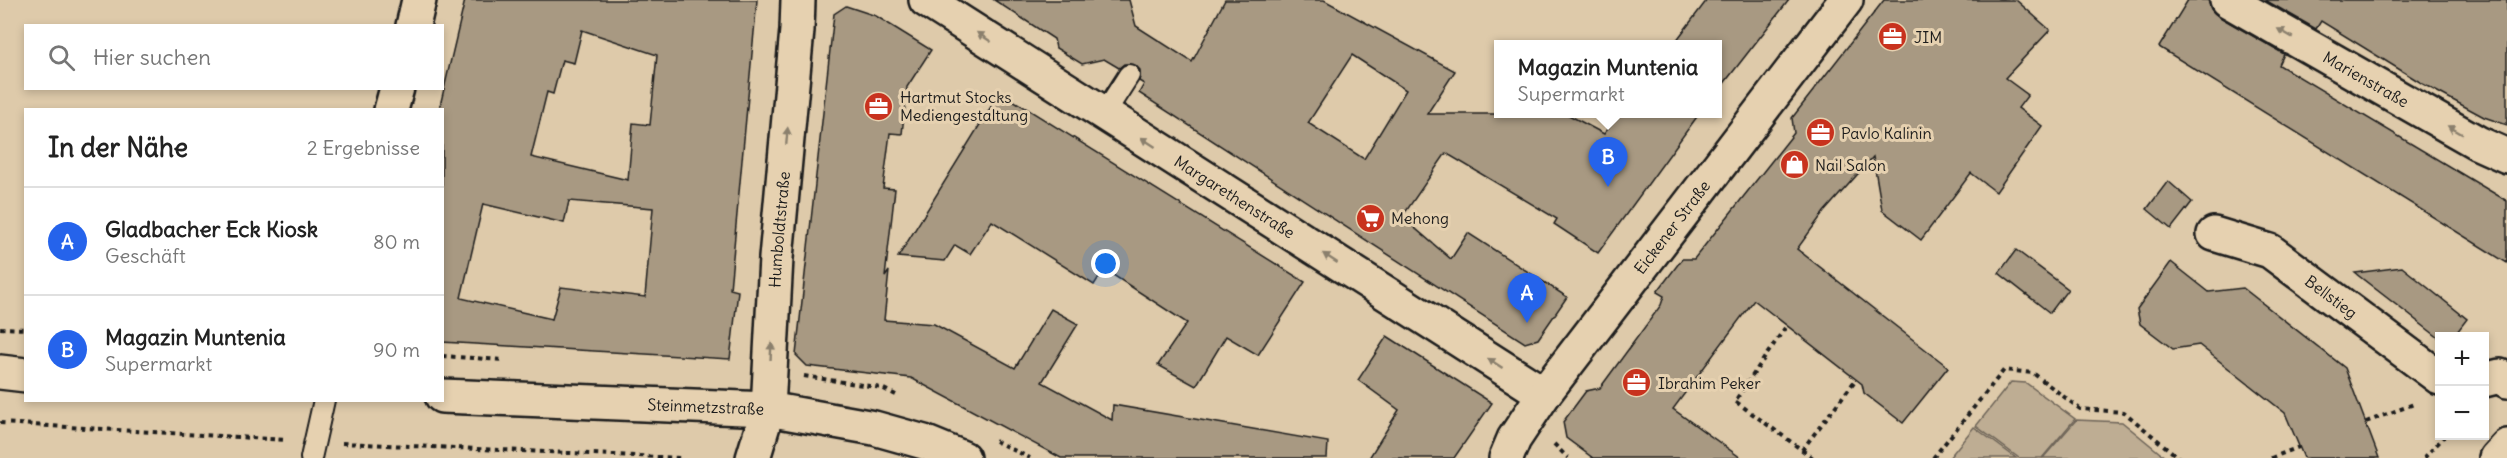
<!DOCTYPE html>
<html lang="de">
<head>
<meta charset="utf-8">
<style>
  :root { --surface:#fff; --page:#f2f2f2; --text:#222; --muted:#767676; --line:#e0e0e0; --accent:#2563eb }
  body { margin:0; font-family:Delius,sans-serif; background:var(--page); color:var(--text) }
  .controls { position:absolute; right:18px; bottom:18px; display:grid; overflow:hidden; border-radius:0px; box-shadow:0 3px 9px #0003 }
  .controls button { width:54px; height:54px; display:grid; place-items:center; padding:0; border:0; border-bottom:2px solid var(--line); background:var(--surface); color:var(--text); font:30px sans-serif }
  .you { position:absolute; left:1106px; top:264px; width:21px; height:21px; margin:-15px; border:4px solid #fff; border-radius:50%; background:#1a73e8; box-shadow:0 0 0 9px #1a73e833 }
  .badge { display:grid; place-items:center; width:39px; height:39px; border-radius:50%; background:var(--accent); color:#fff; font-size:20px; font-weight:700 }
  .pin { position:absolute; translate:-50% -50px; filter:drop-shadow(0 2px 3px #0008) }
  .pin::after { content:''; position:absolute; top:32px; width:21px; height:18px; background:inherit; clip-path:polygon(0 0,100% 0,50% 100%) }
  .popup { position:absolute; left:1494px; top:40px; width:228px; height:78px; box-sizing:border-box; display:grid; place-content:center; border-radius:0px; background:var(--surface); filter:drop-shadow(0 2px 4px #0005); font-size:20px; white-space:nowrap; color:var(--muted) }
  .popup b { font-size:22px; color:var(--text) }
  .popup::after { content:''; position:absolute; left:50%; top:100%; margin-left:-12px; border:12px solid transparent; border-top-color:var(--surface) }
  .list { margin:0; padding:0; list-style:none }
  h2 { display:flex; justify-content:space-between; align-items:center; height:78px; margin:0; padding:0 24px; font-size:26px }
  h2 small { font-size:20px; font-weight:400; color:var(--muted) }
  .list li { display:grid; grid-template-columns:39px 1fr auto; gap:18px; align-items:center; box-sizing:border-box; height:108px; padding:0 24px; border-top:2px solid var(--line) }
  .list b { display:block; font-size:22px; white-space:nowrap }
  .list p { margin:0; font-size:20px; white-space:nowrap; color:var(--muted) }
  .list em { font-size:20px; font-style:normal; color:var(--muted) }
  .icon { flex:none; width:33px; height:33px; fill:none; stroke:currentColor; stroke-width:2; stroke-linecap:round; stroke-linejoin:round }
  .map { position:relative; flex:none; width:2507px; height:458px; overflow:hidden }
  .search { position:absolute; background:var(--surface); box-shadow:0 3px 9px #0003; left:24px; top:24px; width:420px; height:66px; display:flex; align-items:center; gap:15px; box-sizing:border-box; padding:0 21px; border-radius:0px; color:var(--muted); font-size:22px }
  .panel { position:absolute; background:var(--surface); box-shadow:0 3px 9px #0003; left:24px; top:108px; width:420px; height:294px; border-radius:0px }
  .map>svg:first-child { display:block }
</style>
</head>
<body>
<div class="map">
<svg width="2507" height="458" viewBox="0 0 2507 458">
  <rect width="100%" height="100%" fill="#decaaa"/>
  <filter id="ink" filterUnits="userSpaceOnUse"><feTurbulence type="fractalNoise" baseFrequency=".0167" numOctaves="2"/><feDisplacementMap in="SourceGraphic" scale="12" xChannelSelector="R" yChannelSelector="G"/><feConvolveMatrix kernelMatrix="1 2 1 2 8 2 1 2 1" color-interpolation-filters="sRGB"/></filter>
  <g filter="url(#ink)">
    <g fill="#bead93" stroke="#6d6458" stroke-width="1.5">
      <polygon points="2011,382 2026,383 2075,419 2042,458 2019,458 1976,426"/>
      <polygon points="2076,420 2122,422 2166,458 2043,458"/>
      <polygon points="1974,427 2016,458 1949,458"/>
    </g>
    <g fill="#a89982" stroke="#1c1c1c" stroke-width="1.5" fill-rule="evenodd">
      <path d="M465,0H757L730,289L738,291L730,359L442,342V110H439ZM582,30L657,55L650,125L633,123L628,180L531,157L547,92L553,94L562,60L574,63ZM569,201L653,208L645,297L561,287L552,319L461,298L483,204L564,223Z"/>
      <path d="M994,0H1129L1136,26L1192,62L1225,0H1324L1455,71L1427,114H1567L1604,134L1619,114H1699L1598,253L1554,224L1557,219L1446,153L1402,217L1451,259L1468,233L1567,297L1538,339L1525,343L1139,93L1144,84L1139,81L1140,70L1135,65L1124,64L1119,68L1104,59L1082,64L1056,48L1054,39ZM1352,55L1406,90L1364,159L1308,123Z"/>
      <polygon points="1707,0 1789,0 1718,91 1718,45 1673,45"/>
      <polygon points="1884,0 2016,0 2050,30 2005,78 2028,95 2018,108 2042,126 1996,192 1971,173 1921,240 1882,210 1873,157 1824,212 1797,249 1948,367 1903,423 1864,393 1862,384 1754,300 1673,409 1741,458 1593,458 1566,438 1563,422 1586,391 1600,388 1661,305 1664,296 1657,292 1682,259 1694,259 1794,133 1792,118"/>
      <polygon points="2188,0 2208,0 2211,9 2218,16 2284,54 2279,65 2507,201 2507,263 2159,47"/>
      <polygon points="2265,0 2507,0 2507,125 2484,117 2423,84 2321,21 2316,29"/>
      <polygon points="846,6 876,16 931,50 907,87 902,134 890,133 883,188 895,189 885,277 889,271 884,320 934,324 1015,368 1051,309 1078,324 1042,382 1112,420 1113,405 1328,442 1327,458 1061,458 911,378 807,366 796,355 834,14"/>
      <polygon points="1000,92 1305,282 1258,355 1226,336 1196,386 1158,365 1187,323 1104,269 1094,285 992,221 970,254 955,245 945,261 898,257"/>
      <polygon points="2168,181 2192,202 2171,229 2147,209"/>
      <polygon points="2016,250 2068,289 2050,313 1999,273"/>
      <polygon points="2171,262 2209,292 2243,288 2345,368 2379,458 2304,458 2285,413 2199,345 2173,349 2140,324 2137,309"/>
      <polygon points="2402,267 2467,319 2454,336 2439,338 2355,273"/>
      <polygon points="1387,336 1492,403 1454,458 1369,458 1399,410 1358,380"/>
    </g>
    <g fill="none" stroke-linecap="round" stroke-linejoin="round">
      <defs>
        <g id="lane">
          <polyline points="1104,114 1129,75"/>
          <polyline points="311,458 324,400"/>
        </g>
        <g id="street">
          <path id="s1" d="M926,0L1544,394"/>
          <path id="s2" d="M2227,0L2478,143L2507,156"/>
          <polyline points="413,26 419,0"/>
          <polyline points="391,110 397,88"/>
          <path id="s3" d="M2214,234L2270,251L2440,378"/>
          <polyline points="2484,380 2500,376 2507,381"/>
          <path id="s4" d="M753,458L768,409L776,258L797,30L798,0"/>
          <path id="s5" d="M1506,458L1514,439L1544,394L1846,0"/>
          <polyline points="2496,458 2507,446"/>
        </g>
        <g id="secondary">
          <polyline points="0,372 26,375"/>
          <path id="s6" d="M442,396L768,409L874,428L924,442L963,458"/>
        </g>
      </defs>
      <use href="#lane" stroke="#1c1c1c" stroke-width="24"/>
      <use href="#street" stroke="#1c1c1c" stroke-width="38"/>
      <use href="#secondary" stroke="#1c1c1c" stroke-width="38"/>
      <g stroke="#1c1c1c" stroke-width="4" stroke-dasharray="4.5 4.5" stroke-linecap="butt">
        <polyline points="0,328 26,329"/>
        <polyline points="1785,328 1735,401 1813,458"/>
        <polyline points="442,356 503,360"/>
        <polyline points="804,376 882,388 896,395"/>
        <polyline points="2366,422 2414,404"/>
        <polyline points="0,423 287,440"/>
        <polyline points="995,441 1030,458"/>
        <polyline points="342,443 682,458"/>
        <polyline points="1554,444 1568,458"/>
        <polyline points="1802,450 1854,382"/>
        <polyline points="1933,458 2004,370 2033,373 2080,409 2124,412 2179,458"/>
        <polyline points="2271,458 2299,447"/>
        <polyline points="2424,458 2445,436"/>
      </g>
      <use href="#lane" stroke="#e6d1b0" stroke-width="20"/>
      <use href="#street" stroke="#e6d1b0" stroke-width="33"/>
      <use href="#secondary" stroke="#e6d1b0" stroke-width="33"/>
    </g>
    <defs><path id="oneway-solid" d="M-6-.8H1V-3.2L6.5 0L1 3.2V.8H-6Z" transform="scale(1.5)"/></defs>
    <g fill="#8b806d">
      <use href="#oneway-solid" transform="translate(2285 33) rotate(-150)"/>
      <use href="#oneway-solid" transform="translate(984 37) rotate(-147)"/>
      <use href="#oneway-solid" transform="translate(2455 130) rotate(-150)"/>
      <use href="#oneway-solid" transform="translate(787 136) rotate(-85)"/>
      <use href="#oneway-solid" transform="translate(1148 142) rotate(-147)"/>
      <use href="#oneway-solid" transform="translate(1330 258) rotate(-147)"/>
      <use href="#oneway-solid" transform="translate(771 351) rotate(-87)"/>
      <use href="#oneway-solid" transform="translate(1495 363) rotate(-147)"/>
    </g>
  </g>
  <defs>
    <symbol id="office-disc" viewBox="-11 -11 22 22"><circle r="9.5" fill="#c8321e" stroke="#e6d1b0"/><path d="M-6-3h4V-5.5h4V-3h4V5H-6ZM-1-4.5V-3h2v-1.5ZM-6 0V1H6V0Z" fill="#fff"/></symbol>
    <symbol id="shop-disc" viewBox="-11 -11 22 22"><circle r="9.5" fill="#c8321e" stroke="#e6d1b0"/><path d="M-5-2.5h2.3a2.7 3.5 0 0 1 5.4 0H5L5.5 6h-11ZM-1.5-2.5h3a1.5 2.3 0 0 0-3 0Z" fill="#fff"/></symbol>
    <symbol id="supermarket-disc" viewBox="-11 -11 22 22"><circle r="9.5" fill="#c8321e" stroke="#e6d1b0"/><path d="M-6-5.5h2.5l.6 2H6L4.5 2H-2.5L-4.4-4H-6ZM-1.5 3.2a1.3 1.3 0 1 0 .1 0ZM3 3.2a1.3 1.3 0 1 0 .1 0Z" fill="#fff"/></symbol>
  </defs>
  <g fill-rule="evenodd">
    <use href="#office-disc" x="1876" y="20" width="33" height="33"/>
    <use href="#office-disc" x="862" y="90" width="33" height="33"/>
    <use href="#office-disc" x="1804" y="116" width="33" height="33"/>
    <use href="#shop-disc" x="1778" y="148" width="33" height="33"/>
    <use href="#supermarket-disc" x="1354" y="202" width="33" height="33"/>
    <use href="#office-disc" x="1620" y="366" width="33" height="33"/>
  </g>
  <g text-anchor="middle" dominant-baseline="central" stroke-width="6" stroke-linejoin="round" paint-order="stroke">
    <g font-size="16" fill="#1c1c1c" stroke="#e6d1b0" text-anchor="start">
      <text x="1914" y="37">JIM</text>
      <text x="900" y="97">Hartmut Stocks<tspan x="900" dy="18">Mediengestaltung</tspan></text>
      <text x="1841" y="133">Pavlo Kalinin</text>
      <text x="1815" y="165">Nail Salon</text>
      <text x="1391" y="218">Mehong</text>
      <text x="1658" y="383">Ibrahim Peker</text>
    </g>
    <g font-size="16" fill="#1c1c1c" stroke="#e6d1b0">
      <text stroke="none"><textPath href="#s2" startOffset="160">Marienstraße</textPath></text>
      <text stroke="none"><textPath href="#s1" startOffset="366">Margarethenstraße</textPath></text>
      <text stroke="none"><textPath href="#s5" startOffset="285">Eickener Straße</textPath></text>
      <text stroke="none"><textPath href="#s4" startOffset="231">Humboldtstraße</textPath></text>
      <text stroke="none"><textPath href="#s3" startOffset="135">Bellstieg</textPath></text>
      <text stroke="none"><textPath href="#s6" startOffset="264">Steinmetzstraße</textPath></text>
    </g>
  </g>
</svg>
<div class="controls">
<button>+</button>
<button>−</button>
</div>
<div class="you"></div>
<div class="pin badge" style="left:1527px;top:323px">A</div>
<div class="pin badge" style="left:1608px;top:187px">B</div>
<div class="popup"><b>Magazin Muntenia</b>Supermarkt</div>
<div class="search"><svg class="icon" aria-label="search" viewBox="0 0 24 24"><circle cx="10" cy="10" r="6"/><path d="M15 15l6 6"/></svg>Hier suchen</div>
<section class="panel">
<h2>In der Nähe<small>2 Ergebnisse</small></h2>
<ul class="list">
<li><span class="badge">A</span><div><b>Gladbacher Eck Kiosk</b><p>Geschäft</p></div><em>80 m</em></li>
<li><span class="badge">B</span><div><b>Magazin Muntenia</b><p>Supermarkt</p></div><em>90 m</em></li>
</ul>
</section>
</div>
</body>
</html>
